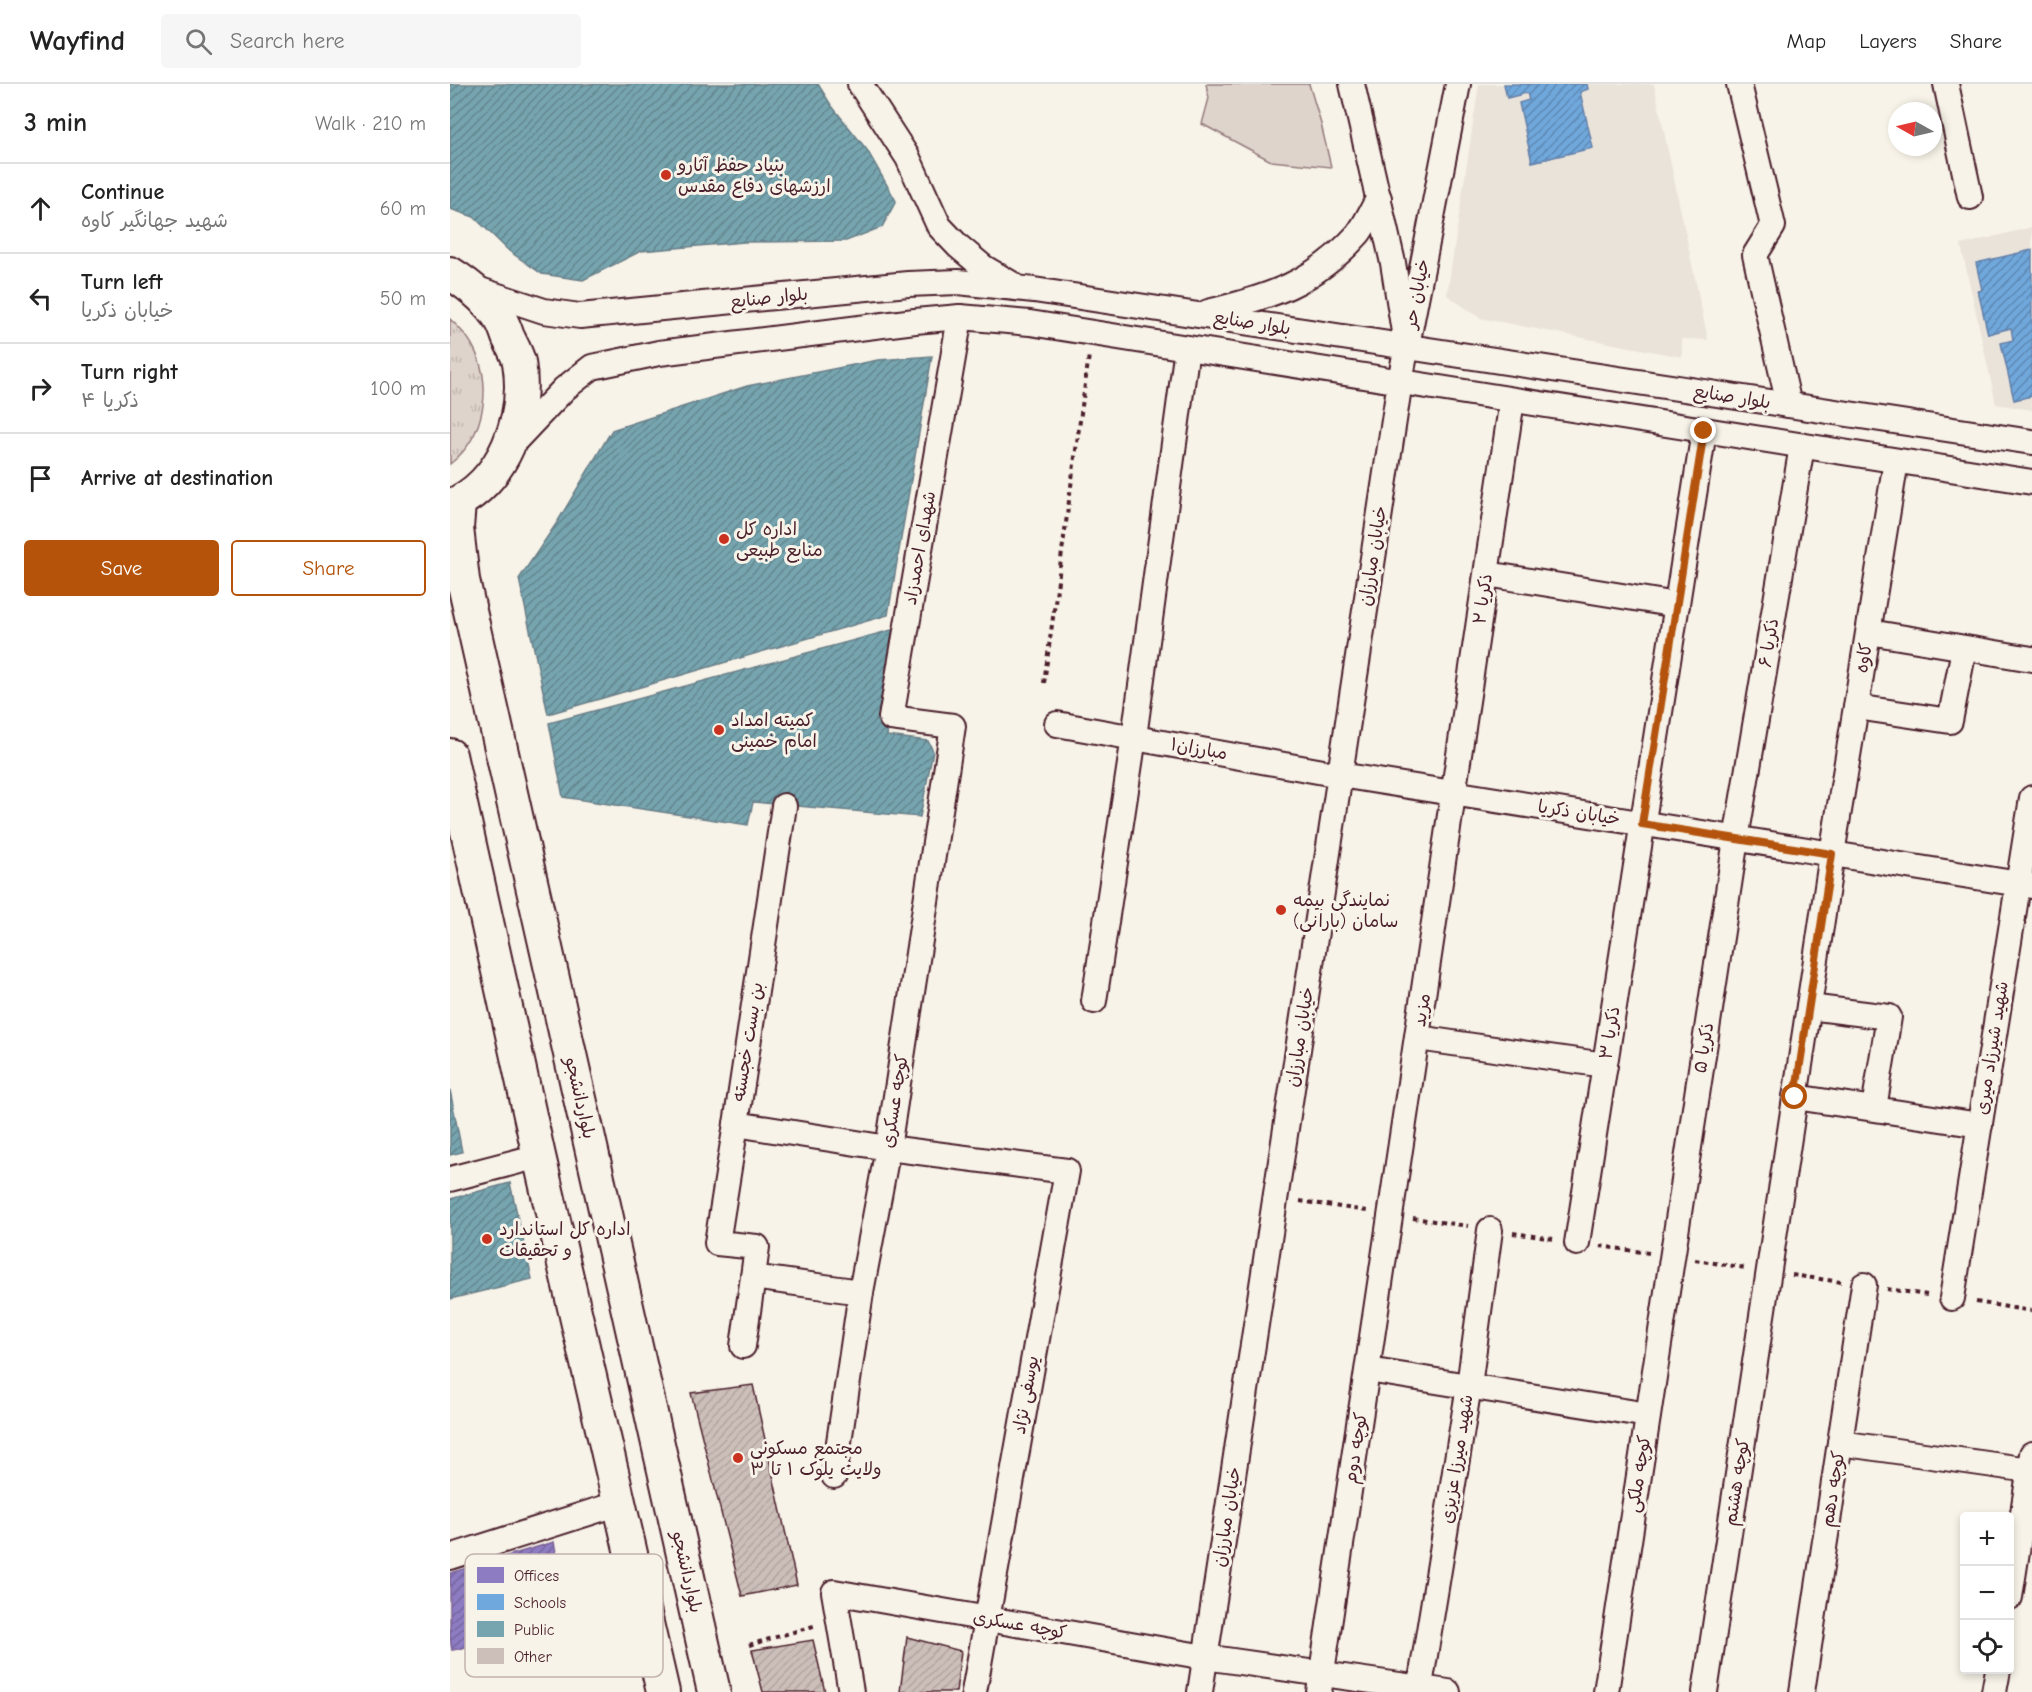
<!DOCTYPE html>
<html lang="en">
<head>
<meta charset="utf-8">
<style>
  :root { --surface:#fff; --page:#f6f6f6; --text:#222; --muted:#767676; --line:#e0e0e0; --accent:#b45309 }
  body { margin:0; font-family:"Comic Neue","Playpen Sans Arabic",sans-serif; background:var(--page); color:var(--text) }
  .controls { position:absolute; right:18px; bottom:18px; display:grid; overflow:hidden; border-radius:6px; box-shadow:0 3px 9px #0003 }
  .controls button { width:54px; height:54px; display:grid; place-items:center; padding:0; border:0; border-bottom:2px solid var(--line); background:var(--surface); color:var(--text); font:30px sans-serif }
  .compass { position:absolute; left:1438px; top:18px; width:54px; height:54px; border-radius:50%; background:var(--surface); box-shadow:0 3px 9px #0003; rotate:278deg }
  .stop { position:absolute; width:18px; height:18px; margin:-14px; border:4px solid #b45309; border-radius:50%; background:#fff }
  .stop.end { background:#b45309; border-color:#fff; box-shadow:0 2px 6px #0008 }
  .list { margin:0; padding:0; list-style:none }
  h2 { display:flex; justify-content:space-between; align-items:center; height:78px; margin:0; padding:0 24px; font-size:26px }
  h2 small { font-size:20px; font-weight:400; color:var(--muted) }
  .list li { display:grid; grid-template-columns:39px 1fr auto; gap:18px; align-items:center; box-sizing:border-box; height:90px; padding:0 24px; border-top:2px solid var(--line) }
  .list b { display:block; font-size:22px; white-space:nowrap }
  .list p { margin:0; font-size:20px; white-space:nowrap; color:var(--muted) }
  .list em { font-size:20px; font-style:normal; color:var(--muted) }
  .actions { display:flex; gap:12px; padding:18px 24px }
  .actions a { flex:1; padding:14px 0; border:2px solid var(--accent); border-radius:6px; text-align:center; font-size:21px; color:var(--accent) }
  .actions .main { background:var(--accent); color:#fff }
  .icon { flex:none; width:33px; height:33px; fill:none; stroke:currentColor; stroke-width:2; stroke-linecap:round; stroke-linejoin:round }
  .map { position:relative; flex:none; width:1582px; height:1608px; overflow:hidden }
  header { display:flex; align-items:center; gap:36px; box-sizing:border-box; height:84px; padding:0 30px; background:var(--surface); border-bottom:2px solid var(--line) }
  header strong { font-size:28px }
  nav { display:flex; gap:33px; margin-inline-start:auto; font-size:21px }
  .search { width:420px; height:54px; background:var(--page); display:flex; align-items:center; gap:15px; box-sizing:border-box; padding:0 21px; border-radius:6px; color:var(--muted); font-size:22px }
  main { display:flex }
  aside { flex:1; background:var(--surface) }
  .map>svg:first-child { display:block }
</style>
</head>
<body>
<header>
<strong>Wayfind</strong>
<div class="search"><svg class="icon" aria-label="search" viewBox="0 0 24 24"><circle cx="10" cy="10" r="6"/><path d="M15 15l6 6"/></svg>Search here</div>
<nav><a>Map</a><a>Layers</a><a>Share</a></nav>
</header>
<main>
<aside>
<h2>3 min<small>Walk · 210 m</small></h2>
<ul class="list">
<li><svg class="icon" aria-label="ahead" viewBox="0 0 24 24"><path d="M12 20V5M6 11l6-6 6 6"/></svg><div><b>Continue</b><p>شهید جهانگیر کاوه</p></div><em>60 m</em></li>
<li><svg class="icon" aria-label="left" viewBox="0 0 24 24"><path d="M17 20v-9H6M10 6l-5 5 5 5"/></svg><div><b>Turn left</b><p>خیابان ذکریا</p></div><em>50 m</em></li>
<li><svg class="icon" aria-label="right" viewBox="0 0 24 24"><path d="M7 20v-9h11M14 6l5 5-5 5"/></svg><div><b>Turn right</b><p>ذکریا ۴</p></div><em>100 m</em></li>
<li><svg class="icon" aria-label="arrive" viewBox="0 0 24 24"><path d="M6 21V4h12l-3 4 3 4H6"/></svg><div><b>Arrive at destination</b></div></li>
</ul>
<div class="actions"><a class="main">Save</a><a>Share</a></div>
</aside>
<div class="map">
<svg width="1582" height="1608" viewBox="0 0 1582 1608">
  <defs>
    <pattern id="grass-tufts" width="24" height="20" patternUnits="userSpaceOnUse" patternTransform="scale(1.5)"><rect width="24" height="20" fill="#ded4cc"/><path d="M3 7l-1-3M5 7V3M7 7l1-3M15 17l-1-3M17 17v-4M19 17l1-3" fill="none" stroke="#c0b6af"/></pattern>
    <pattern id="offices-hatch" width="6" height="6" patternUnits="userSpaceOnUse" patternTransform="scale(1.5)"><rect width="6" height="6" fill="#8e7cc3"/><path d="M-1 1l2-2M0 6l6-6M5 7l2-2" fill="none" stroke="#76659f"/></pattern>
    <pattern id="schools-hatch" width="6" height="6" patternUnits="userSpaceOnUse" patternTransform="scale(1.5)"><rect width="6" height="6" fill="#6fa8dc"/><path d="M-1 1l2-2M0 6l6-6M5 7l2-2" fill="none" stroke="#5d88b3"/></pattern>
    <pattern id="public-hatch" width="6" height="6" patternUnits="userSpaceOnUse" patternTransform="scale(1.5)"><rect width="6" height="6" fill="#76a5af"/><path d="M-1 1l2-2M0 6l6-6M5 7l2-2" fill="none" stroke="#63868f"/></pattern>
    <pattern id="building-hatch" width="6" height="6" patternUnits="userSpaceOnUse" patternTransform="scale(1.5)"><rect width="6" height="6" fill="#ccbfb9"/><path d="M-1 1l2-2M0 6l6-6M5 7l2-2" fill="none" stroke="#b1a49f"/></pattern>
  </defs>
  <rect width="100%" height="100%" fill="#f7f3e8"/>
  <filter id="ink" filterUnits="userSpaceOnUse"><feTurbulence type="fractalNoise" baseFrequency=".0167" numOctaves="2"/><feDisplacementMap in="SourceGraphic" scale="12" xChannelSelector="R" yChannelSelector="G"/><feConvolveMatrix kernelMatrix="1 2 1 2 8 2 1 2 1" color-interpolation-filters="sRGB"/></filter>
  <g filter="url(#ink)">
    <g fill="#eae3da">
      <polygon points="1029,0 1204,0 1258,256 1232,255 1232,273 1030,234 997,211"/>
      <polygon points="1582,143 1582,326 1546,320 1511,161"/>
    </g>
    <path fill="url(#grass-tufts)" stroke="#947a7c" stroke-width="1.5" d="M0,235C7,242 16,250 21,259C44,298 36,352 0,380Z"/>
    <polygon fill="#ded4cc" stroke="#947a7c" stroke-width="1.5" points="756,0 859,0 871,40 881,83 821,77 752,40 759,14"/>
    <polygon fill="url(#offices-hatch)" stroke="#7a6095" stroke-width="1.5" points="104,1458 120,1543 2,1566 0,1555 0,1489"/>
    <g fill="url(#schools-hatch)" stroke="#647fa7" stroke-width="1.5">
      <polygon points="1054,0 1137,0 1138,5 1130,8 1143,64 1082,78 1069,19 1079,16 1077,9 1057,14"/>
      <polygon points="1582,166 1582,312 1564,316 1551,259 1563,256 1561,244 1538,250 1528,207 1532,206 1526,179"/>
    </g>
    <g fill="url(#public-hatch)" stroke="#697d87" stroke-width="1.5">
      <polygon points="0,0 368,0 381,21 417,66 446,117 432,143 396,157 294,158 191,167 133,196 92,190 59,167 24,133 0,125"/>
      <polygon points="482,272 438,531 98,630 69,495 108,437 162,346 297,302 428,276"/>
      <polygon points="449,544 437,652 478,657 483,667 470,733 303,718 298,741 113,713 99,639"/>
      <polygon points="0,1006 12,1068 0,1071"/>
      <polygon points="60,1099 82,1195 0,1215 0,1115"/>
    </g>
    <g fill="url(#building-hatch)" stroke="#4a1f2b" stroke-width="1.5">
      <polygon points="303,1301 347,1501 292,1512 241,1309"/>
      <polygon points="457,1553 511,1567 506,1608 450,1608"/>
      <polygon points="363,1556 375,1608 313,1608 302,1566"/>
    </g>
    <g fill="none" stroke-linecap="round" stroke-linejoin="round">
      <defs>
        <g id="minor">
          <polyline points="410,0 458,74 489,142 508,162 533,183 562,200"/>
          <polyline points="902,0 943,179 954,248"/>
          <polyline points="1289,0 1323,142 1305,171 1339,321"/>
          <polyline points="1496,0 1520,113"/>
          <polyline points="24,204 94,227 130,232 458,200 508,198 584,206 1582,358"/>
          <path d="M758,228C820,213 864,199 908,150C916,140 922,125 929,114"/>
          <polyline points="60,362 114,305 142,283 209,269 465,237 510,233 580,239 1582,398"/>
          <polyline points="1037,490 1227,521"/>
          <polyline points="1419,548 1582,575"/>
          <polyline points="1406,623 1500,637 1514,565"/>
          <polyline points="607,640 890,691 1582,802"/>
          <polyline points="334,722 286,1040 438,1064 617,1087 524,1608"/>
          <polyline points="644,917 684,653 737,264"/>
          <polyline points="1359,923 1439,933 1424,1024"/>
          <polyline points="968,954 1155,981"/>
          <polyline points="1345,1013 1530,1041"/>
          <polyline points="286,1040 267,1159 307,1163 303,1193 411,1208"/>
          <polyline points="0,1095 89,1072"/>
          <polyline points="1127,1159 1254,347"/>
          <polyline points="1502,1214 1582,714"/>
          <polyline points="293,1262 303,1193"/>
          <polyline points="918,1286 1198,1331"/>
          <polyline points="1390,1359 1579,1386"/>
          <polyline points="384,1392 411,1208 438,1064 503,642 441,634 510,233"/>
          <polyline points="0,1473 170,1419"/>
          <polyline points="1560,1513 1582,1370"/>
          <polyline points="401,1608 384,1508 755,1573 998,1608"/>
          <polyline points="750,1608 950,297 1008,0"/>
          <polyline points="869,1608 1062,316"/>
          <polyline points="969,1608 1019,1302 1040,1146"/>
          <polyline points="1156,1608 1286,755 1352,362"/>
          <polyline points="1255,1608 1382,770 1446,377"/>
          <polyline points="1352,1608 1414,1201"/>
          <polyline points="1544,1608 1548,1586"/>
        </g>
        <g id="major">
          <path d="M0,189C19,201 38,216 51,236C54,241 56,247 58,253C62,261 67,270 69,278C78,333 54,399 0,422"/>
          <polyline points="9,419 7,444 13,496 264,1608"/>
          <polyline points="0,671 89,1072 213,1608"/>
        </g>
      </defs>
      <use href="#minor" stroke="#4a1f2b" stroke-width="28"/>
      <use href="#major" stroke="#4a1f2b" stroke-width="36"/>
      <g stroke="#4a1f2b" stroke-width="4" stroke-dasharray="4.5 4.5" stroke-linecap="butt">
        <polyline points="594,599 639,271"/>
        <polyline points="850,1117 917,1127"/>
        <polyline points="963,1134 1018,1142"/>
        <polyline points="1063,1149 1104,1155"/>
        <polyline points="1150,1162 1199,1169"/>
        <polyline points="1245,1176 1296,1184"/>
        <polyline points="1342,1191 1391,1198"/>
        <polyline points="1437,1205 1477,1211"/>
        <polyline points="1526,1218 1582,1227"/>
        <polyline points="299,1561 367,1541"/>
      </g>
      <use href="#minor" stroke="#f7f3e8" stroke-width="24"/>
      <use href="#major" stroke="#f7f3e8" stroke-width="32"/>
    </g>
  </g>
  <g fill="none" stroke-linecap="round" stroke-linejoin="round" filter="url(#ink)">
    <polyline stroke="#b45309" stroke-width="8" points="1254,347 1192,740 1382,770 1345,1013"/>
  </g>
  <g fill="#c8321e" stroke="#f7f3e8" stroke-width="2">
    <circle cx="216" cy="91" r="6"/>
    <circle cx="274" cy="455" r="6"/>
    <circle cx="269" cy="646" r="6"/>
    <circle cx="831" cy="826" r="6"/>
    <circle cx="37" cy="1155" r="6"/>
    <circle cx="288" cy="1374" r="6"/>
  </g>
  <g text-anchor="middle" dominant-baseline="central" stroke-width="6" stroke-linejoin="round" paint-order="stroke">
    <g font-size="18" fill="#4a1f2b" stroke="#f7f3e8" text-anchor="start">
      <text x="228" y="81">بنیاد حفظ آثارو<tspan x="228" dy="21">ارزشهای دفاع مقدس</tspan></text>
      <text x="286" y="445">اداره کل<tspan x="286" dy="21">منابع طبیعی</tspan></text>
      <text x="281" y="636">کمیته امداد<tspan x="281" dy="21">امام خمینی</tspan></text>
      <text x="843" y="816">نمایندگی بیمه<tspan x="843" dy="21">سامان (بارانی)</tspan></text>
      <text x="49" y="1145">اداره کل استاندارد<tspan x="49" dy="21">و تحقیقات</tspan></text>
      <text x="300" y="1364">مجتمع مسکونی<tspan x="300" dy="21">ولایت یلوک ۱ تا ۳</tspan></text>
    </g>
    <g font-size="18" fill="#4a1f2b" stroke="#f7f3e8">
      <text transform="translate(967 210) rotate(-79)">خیابان حر</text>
      <text transform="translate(319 214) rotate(-6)">بلوار صنایع</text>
      <text transform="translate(802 239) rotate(9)">بلوار صنایع</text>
      <text transform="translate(1282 313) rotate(9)">بلوار صنایع</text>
      <text transform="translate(470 464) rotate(-80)">شهدای احمدزاد</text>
      <text transform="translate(923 472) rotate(-81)">خیابان مبارزان</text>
      <text transform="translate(1033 515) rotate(-82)">ذکریا ۲</text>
      <text transform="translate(1319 559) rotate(-81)">ذکریا ۶</text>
      <text transform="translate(1414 574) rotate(-80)">کاوه</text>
      <text transform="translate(749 665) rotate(10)">مبارزان۱</text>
      <text transform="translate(1129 729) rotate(9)">خیابان ذکریا</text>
      <text transform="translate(972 926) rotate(-81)">مزید</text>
      <text transform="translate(1160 949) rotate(-81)">ذکریا ۳</text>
      <text transform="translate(850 953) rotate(-81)">خیابان مبارزان</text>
      <text transform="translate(298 958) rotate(-81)">بن بست خجسته</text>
      <text transform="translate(1254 964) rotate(-81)">ذکریا ۵</text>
      <text transform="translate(1542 964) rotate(-81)">شهید شیرزاد میری</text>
      <text transform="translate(130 1014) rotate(77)">بلواردانشجو</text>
      <text transform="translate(445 1017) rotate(-81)">کوچه عسکری</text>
      <text transform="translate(576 1311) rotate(-80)">یوسفی نژاد</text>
      <text transform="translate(906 1364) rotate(-81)">کوچه دوم</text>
      <text transform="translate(1007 1375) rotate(-81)">شهید میرزا عزیزی</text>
      <text transform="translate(1189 1390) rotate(-81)">کوچه ملکی</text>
      <text transform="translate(1287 1398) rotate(-81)">کوچه هشتم</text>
      <text transform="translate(1383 1405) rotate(-81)">کوچه دهم</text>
      <text transform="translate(777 1433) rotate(-81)">خیابان مبارزان</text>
      <text transform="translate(237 1488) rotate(77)">بلواردانشجو</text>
      <text transform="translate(570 1541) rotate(10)">کوچه عسکری</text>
    </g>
  </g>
  <rect x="15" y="1470" width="198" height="123" rx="9" fill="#f7f3e8" stroke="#c3b3af" stroke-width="1.5"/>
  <rect x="27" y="1483" width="27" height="16" fill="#8e7cc3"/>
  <rect x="27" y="1510" width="27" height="16" fill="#6fa8dc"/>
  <rect x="27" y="1537" width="27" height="16" fill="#76a5af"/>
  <rect x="27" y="1564" width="27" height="16" fill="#ccbfb9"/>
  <g font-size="16" fill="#4a1f2b">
    <text x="64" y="1497">Offices</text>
    <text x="64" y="1524">Schools</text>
    <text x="64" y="1551">Public</text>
    <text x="64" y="1578">Other</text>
  </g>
</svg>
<div class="controls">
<button>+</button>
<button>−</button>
<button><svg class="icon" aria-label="locate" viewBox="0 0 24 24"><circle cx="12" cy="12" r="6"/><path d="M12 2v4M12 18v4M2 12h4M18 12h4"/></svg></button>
</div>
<svg class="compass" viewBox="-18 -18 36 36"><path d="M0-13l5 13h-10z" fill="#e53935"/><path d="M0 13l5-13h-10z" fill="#767676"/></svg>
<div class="stop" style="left:1345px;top:1013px"></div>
<div class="stop end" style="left:1254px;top:347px"></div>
</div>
</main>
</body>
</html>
